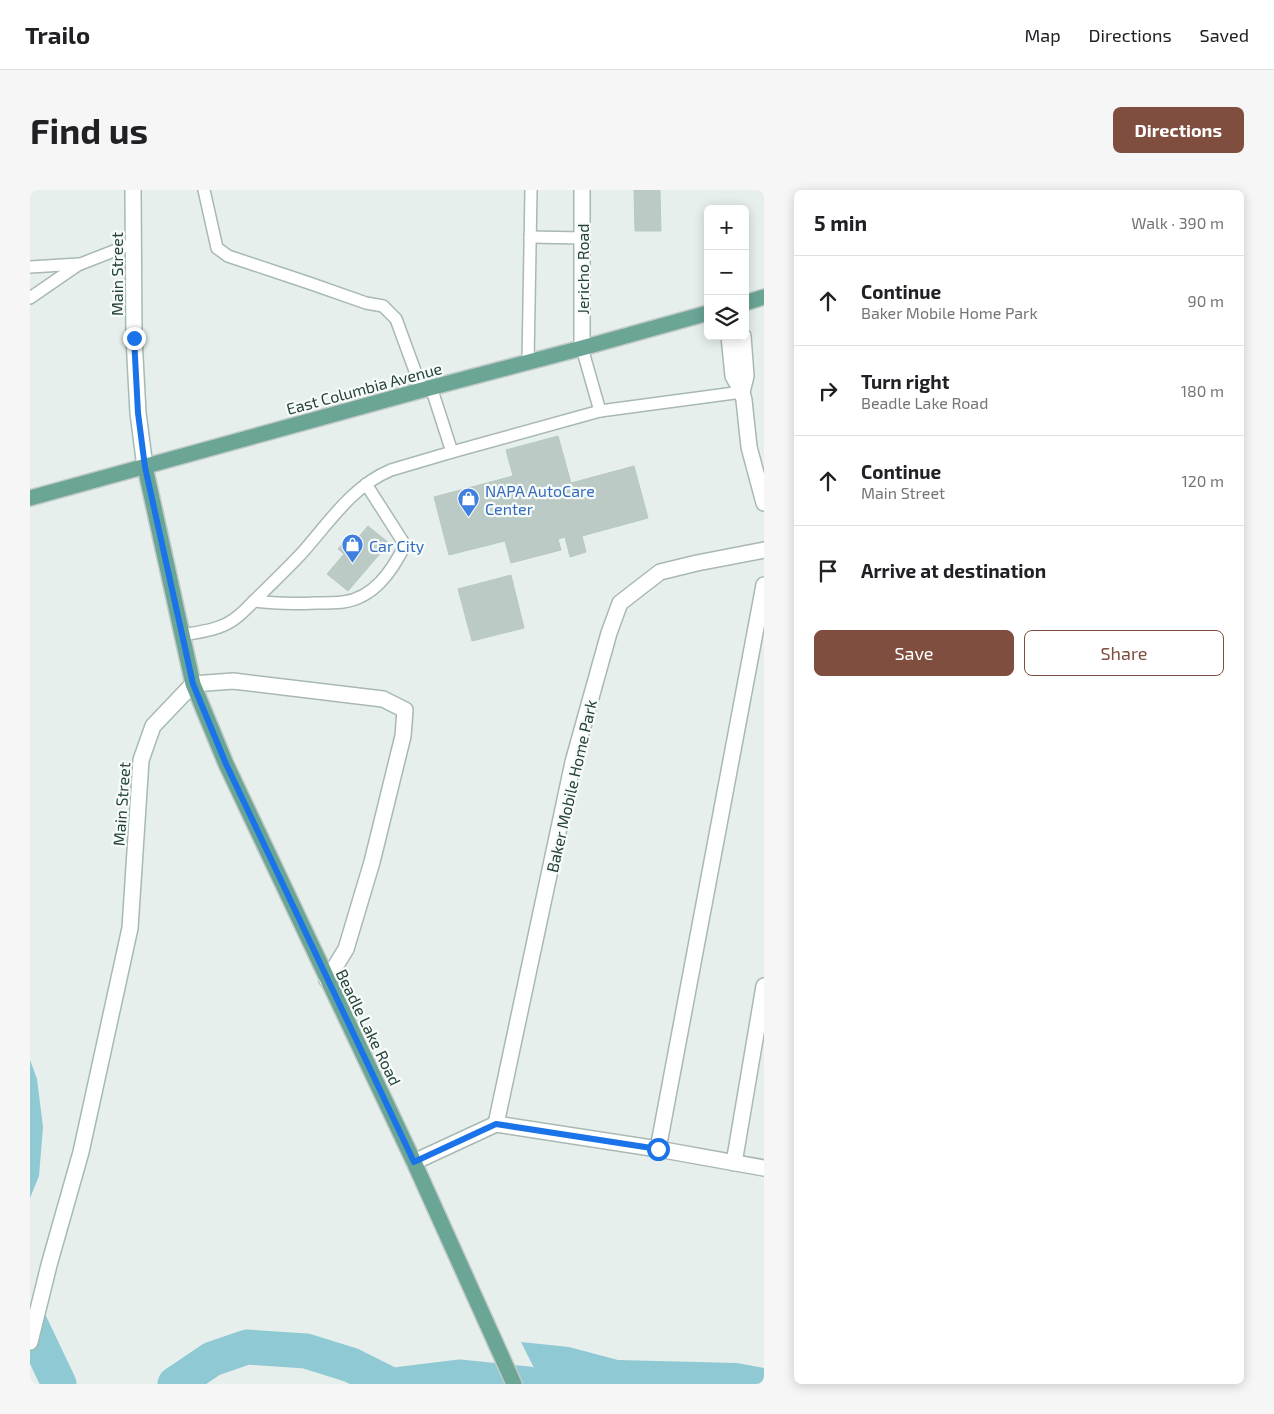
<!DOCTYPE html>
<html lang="en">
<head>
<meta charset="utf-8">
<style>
  :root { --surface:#fff; --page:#f6f6f6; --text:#202124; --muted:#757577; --line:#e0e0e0; --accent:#7f4e3f }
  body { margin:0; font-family:"Exo 2",sans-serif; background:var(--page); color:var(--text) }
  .controls { position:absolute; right:15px; top:15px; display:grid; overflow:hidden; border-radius:8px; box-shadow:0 2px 12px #0003 }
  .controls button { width:45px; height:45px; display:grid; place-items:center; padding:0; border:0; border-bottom:1px solid var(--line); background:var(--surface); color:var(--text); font:25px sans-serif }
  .stop { position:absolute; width:15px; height:15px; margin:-11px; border:4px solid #1a73e8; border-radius:50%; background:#fff }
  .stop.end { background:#1a73e8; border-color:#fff; box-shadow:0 1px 5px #0008 }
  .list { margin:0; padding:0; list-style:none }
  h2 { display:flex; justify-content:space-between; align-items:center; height:65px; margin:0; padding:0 20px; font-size:21px }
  h2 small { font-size:16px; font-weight:400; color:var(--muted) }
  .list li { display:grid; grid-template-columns:32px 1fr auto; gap:15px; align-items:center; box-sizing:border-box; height:90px; padding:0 20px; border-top:1px solid var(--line) }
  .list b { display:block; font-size:19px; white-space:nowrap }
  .list p { margin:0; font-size:16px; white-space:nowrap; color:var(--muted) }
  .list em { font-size:16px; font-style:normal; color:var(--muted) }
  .actions { display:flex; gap:10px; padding:15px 20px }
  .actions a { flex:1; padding:11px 0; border:1px solid var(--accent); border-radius:8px; text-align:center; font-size:18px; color:var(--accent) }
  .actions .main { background:var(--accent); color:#fff }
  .icon { flex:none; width:28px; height:28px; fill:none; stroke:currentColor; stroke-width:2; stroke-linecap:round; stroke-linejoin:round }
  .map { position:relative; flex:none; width:734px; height:1194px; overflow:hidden; border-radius:8px }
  header { display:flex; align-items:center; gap:30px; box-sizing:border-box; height:70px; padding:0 25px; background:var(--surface); border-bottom:1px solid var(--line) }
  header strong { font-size:24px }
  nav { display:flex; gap:28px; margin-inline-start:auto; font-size:18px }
  .intro { display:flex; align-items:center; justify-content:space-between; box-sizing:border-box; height:120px; padding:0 30px }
  h1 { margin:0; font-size:35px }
  .button { padding:12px 22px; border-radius:8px; background:var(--accent); color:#fff; font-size:18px; font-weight:700 }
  main { display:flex; gap:30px; padding:0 30px }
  aside { flex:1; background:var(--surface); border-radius:8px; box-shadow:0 2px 12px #0003 }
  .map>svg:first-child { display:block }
</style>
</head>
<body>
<header>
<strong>Trailo</strong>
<nav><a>Map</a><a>Directions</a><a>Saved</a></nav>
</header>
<div class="intro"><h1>Find us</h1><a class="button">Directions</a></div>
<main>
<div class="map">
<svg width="734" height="1194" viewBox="0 0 734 1194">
  <rect width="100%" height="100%" fill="#e6efeb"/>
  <g fill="#8ec9d4">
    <polygon points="0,870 7,889 13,937 9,986 0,1008"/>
    <polygon points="491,1152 539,1157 588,1170 707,1173 734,1178 734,1194 512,1194"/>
  </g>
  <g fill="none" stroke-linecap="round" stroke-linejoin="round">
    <g stroke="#8ec9d4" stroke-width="35">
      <polyline points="0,1133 29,1194"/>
      <polyline points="145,1194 182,1169 217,1157 276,1161 321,1175 359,1194"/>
      <polyline points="371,1194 429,1187 498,1194"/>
    </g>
  </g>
  <g fill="#bbcac4" stroke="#b8c9c2">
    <polygon points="604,0 630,0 631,41 605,41"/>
    <polygon points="528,246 541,293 604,276 618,328 552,346 556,362 540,367 535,347 528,349 531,360 481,373 475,351 419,365 404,307 483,286 476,260"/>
    <polygon points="338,336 359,353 318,401 297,384 314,364 308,359 315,351 321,356"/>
    <polygon points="481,385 494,438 442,451 428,399"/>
  </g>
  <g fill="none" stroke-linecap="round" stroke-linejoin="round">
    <defs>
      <g id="lane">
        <polyline points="174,0 187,58 198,66 279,93 336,113 353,116 366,129 392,200"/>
        <polyline points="500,47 552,48"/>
        <polyline points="0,77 49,74"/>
        <polyline points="0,108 48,75 104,53"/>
        <polyline points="498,172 501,0"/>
        <polyline points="570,221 712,202"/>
        <polyline points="422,262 570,221 552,158"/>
        <path d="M336,294L375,355C362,381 344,408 313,412C304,413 295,413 286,413C265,414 245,414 224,411C240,395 256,380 271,364C298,334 322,296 361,280L422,262L401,197"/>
        <path d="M152,445C169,442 189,440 203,430C211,425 218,417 224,411"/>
      </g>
      <g id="street">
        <polyline points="552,0 552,158"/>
        <polyline points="699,146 703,186 712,202 714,210 719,257 734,313"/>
        <polyline points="712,202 716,186 713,146"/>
        <polyline points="163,494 203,491 353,509 375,520 373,546 342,672 316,759 297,790"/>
        <polyline points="466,934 543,572 579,443 590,413 630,382 667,373 734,360"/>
        <polyline points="628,959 734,395"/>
        <polyline points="384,972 466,934 628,959 734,978"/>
        <polyline points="704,973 734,796"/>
      </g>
      <g id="secondary">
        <polyline points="103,0 104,148 108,223 115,277"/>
        <polyline points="0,1152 19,1075 51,962 100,738 111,570 123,536 163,494"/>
      </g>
      <g id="primary">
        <polyline points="715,113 734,107"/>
        <polyline points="115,277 163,494 196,574 384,972 484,1194"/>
        <polyline points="0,308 392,200 552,158 678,123"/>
      </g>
    </defs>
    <use href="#lane" stroke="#a8b8b2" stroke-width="14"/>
    <use href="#street" stroke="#a8b8b2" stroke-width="18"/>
    <use href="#secondary" stroke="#a4bbb3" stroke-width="18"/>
    <use href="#primary" stroke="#c2cac8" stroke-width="18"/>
    <use href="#lane" stroke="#fff" stroke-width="11"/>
    <use href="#street" stroke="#fff" stroke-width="15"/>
    <use href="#secondary" stroke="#fff" stroke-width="15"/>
    <use href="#primary" stroke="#6aa596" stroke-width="15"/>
  </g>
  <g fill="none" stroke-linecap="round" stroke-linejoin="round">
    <polyline stroke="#1a73e8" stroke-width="6" points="104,148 108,223 115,277 163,494 196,574 384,972 466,934 628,959"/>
  </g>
  <defs>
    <symbol id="shop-pin" viewBox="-11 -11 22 30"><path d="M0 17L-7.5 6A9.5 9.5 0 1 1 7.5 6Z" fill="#3f7fe0" stroke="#f7fbf9"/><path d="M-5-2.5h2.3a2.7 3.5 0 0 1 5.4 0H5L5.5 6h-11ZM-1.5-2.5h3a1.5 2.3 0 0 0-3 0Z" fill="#fff"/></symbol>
  </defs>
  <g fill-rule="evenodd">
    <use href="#shop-pin" x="426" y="296" width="25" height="34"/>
    <use href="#shop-pin" x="310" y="342" width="25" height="34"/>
  </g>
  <g text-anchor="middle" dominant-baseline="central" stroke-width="4.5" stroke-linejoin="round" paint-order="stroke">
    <g font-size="16" fill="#24423a" stroke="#f7fbf9">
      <text transform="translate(552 79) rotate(-90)">Jericho Road</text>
      <text transform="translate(86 84) rotate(-90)">Main Street</text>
      <text transform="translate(334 198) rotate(-15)">East Columbia Avenue</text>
      <text transform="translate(541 596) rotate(-77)">Baker Mobile Home Park</text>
      <text transform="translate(91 614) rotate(-86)">Main Street</text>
      <text transform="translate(339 837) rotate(64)">Beadle Lake Road</text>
    </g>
    <g font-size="16" fill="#366cbe" stroke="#f7fbf9" text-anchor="start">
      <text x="455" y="300">NAPA AutoCare<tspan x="455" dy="18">Center</tspan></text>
      <text x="339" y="355">Car City</text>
    </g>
  </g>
</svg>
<div class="controls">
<button>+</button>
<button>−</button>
<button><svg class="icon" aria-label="layers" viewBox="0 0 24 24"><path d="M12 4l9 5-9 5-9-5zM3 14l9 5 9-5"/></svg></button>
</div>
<div class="stop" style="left:628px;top:959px"></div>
<div class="stop end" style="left:104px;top:148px"></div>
</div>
<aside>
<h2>5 min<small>Walk · 390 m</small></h2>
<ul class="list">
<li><svg class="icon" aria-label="ahead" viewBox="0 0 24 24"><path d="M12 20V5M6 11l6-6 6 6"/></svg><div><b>Continue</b><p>Baker Mobile Home Park</p></div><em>90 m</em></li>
<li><svg class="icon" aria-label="right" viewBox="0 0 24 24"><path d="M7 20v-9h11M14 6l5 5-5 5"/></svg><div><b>Turn right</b><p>Beadle Lake Road</p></div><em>180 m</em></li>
<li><svg class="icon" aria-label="ahead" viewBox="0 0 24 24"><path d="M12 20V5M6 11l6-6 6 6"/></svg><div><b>Continue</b><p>Main Street</p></div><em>120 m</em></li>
<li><svg class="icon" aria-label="arrive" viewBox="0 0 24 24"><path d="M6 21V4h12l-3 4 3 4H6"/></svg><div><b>Arrive at destination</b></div></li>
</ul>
<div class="actions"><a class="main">Save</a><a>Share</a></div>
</aside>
</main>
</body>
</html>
